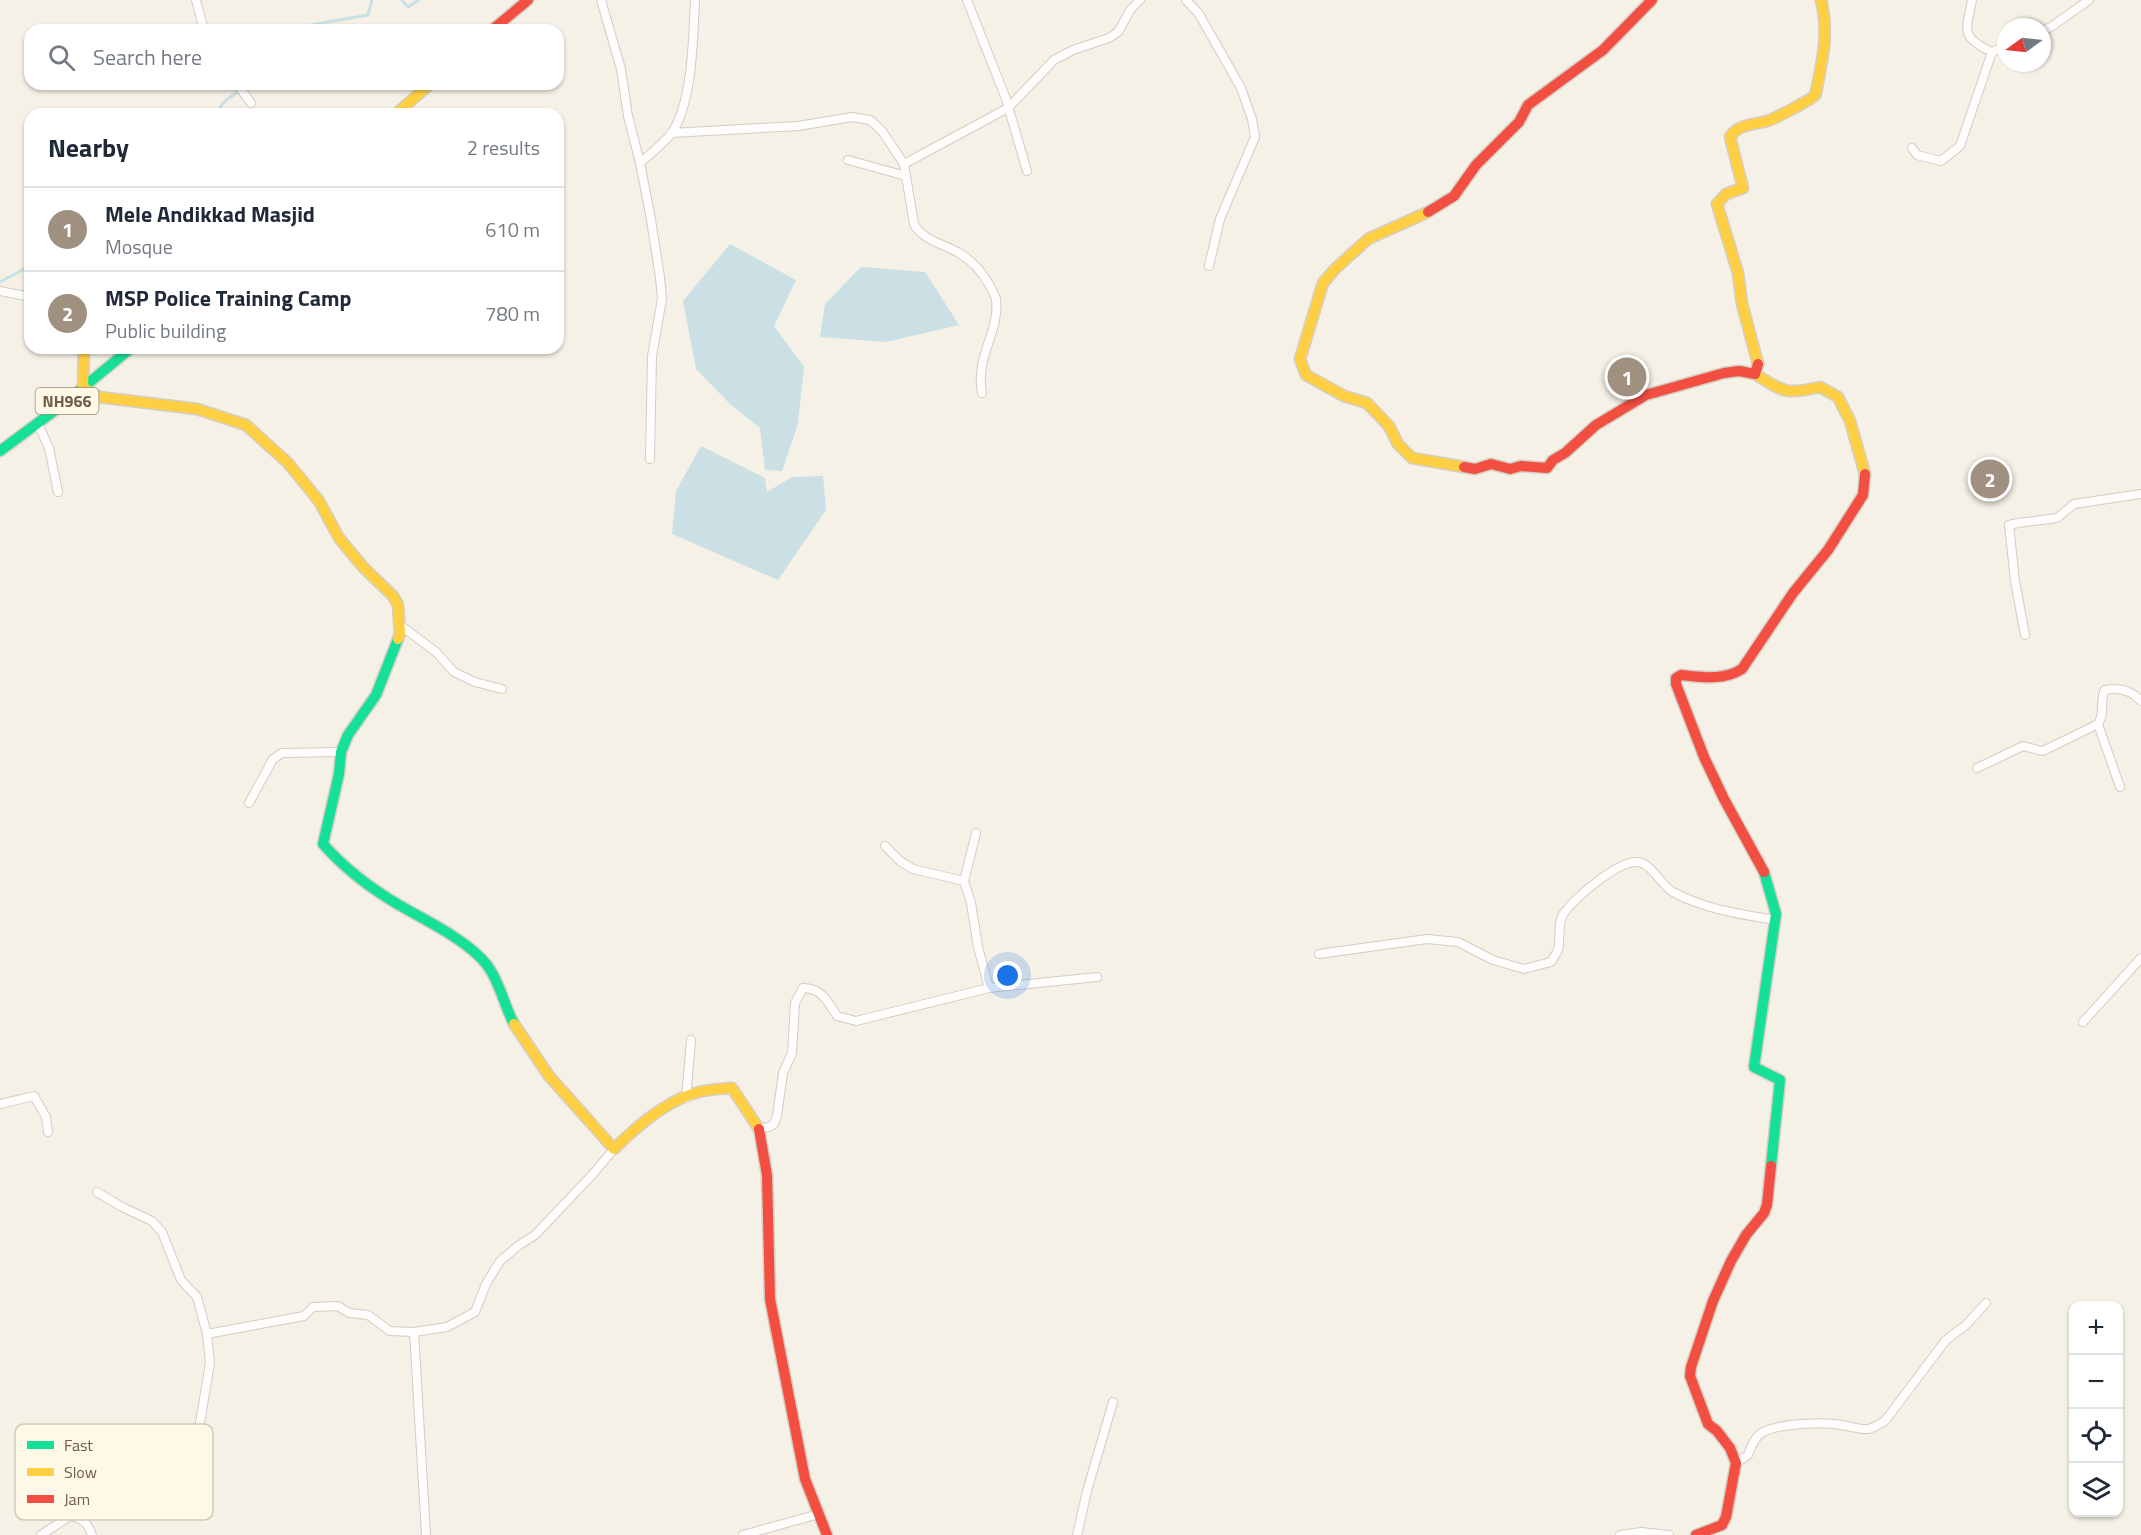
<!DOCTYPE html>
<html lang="en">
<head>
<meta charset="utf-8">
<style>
  :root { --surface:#fff; --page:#f6f6f7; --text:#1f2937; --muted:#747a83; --line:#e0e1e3; --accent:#9f9080 }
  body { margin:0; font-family:"Titillium Web",sans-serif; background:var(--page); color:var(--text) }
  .controls { position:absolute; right:18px; bottom:18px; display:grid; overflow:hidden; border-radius:12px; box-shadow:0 2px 4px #0004 }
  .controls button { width:54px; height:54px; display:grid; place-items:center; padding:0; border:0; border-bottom:2px solid var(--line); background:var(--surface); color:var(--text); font:30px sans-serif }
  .compass { position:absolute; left:1997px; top:18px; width:54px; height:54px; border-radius:50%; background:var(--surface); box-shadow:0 2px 4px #0004; rotate:255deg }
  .you { position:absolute; left:1008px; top:976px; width:21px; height:21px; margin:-15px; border:4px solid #fff; border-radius:50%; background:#1a73e8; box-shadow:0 0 0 9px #1a73e833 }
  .badge { display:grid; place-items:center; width:39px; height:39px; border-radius:50%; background:var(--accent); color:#fff; font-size:20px; font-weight:700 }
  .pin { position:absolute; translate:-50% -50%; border:3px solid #fff; box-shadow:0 2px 6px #0006 }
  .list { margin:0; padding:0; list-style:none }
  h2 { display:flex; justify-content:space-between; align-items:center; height:78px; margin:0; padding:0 24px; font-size:26px }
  h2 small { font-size:20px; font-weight:400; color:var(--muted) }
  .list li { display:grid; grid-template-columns:39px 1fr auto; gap:18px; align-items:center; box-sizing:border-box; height:84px; padding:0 24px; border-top:2px solid var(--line) }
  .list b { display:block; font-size:22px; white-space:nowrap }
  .list p { margin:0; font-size:20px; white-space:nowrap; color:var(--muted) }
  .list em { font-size:20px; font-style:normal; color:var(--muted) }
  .icon { flex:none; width:33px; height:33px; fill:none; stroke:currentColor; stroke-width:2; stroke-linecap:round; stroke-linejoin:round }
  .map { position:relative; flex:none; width:2141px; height:1535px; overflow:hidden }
  .search { position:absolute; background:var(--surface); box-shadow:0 2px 4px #0004; left:24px; top:24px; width:540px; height:66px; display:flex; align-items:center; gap:15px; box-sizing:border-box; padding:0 21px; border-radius:18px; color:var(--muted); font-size:22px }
  .panel { position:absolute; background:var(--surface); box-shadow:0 2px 4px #0004; left:24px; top:108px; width:540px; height:246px; border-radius:18px }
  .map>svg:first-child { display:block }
</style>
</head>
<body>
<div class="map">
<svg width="2141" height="1535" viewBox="0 0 2141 1535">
  <rect width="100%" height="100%" fill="#f5f1e7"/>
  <g fill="#cae0e4">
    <polygon points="730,244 796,280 774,326 804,367 798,424 782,471 765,470 760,428 731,405 696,369 683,301"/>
    <polygon points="861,267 925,272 959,325 886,342 820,337 825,304"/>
    <polygon points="701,446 765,478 767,492 792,477 823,476 826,510 778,580 672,534 676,491"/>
  </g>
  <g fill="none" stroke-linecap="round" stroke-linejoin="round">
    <g stroke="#cae0e4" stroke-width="3">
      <polyline points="402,0 408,7 419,0"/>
      <polyline points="308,30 311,25 368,15 372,0"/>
      <polyline points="215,114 225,101 249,84"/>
      <polyline points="0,282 30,266"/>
    </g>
    <defs>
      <g id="street">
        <polyline points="196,0 204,30"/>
        <polyline points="601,0 621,69 628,116 640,163 650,214 660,277 662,299 652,356 650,459"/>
        <polyline points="967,0 1006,99 1027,171"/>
        <polyline points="1186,0 1199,14 1241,88 1252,119 1255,137 1220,219 1209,266"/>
        <polyline points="2042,31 2051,27 2089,0"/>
        <polyline points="1992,52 2006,46"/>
        <polyline points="237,84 251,103"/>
        <path d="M671,133L798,126L852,117L870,120L882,131L904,164L914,224C922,240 944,244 959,253C973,261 983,273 990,286C992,290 995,295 996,299C1000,333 975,355 982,393"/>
        <path d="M1912,148L1917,155L1941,161L1960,146L1992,52C1960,37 1966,31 1972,0"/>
        <polyline points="848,160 906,176"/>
        <path d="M640,163C650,154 663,144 671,134C693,103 693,37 695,0"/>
        <polyline points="904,164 1008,108 1054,60 1073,50 1109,38 1118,32 1131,9 1140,0"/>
        <polyline points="0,291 30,297"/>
        <polyline points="38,424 49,448 58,492"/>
        <polyline points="400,625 436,652 454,672 475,682 502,689"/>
        <polyline points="2025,635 2015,581 2009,525 2018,523 2057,518 2074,504 2141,494"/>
        <polyline points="2098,724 2120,787"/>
        <path d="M1977,768L2023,746L2042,751L2047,749L2098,724C2106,712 2099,701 2105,690C2119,687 2131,690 2141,701"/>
        <polyline points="249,803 273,759 282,753 341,752"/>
        <polyline points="885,846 900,861 913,869 964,881"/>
        <path d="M1319,954L1427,939L1458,942L1493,960L1524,969L1551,962C1553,958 1556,954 1558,950C1561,939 1557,922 1564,913C1575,898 1618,860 1638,862C1652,864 1661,885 1673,892C1704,909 1740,914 1775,920"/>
        <polyline points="989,988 1097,977"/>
        <polyline points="2083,1022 2141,958"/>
        <polyline points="686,1098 691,1040"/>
        <polyline points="0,1104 34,1096 46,1117 48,1132"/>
        <path d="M759,1128L769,1127L774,1124L777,1116L783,1073L792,1053L795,1003L803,988C822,988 828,1002 837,1016L856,1021L989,988L978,947L971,903L964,881L976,833"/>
        <polyline points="414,1332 426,1535"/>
        <polyline points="207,1334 304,1316 313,1307 338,1306 349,1313 368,1315 390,1331 414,1332 447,1327 475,1312 486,1284 500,1261 518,1246 535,1235 592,1175 614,1149"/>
        <path d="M1736,1463L1748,1455C1751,1447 1755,1436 1763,1432C1779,1424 1823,1421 1841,1425C1850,1426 1859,1430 1868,1429C1874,1428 1879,1424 1885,1421L1946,1340L1966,1325L1986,1303"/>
        <polyline points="79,1517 115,1491 137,1482 157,1482 181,1477 199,1468 199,1429 210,1363 207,1334 197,1297 181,1280 162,1232 152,1221 122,1207 97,1192"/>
        <path d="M41,1535L70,1516C82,1518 88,1523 92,1535"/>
        <polyline points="743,1535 819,1514"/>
        <polyline points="1077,1535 1087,1491 1113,1402"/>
        <polyline points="1620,1535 1641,1532 1669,1535"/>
      </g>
      <g id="fast">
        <polyline points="0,451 62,405 131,348"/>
        <path d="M398,639L376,695L348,735L341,752L339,774L323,844C345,869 370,888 399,905C425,920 469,941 487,965C500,982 504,1005 514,1024"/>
        <polyline points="1764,872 1776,914 1754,1067 1780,1080 1771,1166"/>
      </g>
      <g id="slow">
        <polyline points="396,114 430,84"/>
        <polyline points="1428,212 1368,239 1335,269 1323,283 1300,359 1306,375 1344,396 1367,403 1389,426 1398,444 1412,458 1464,467"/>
        <polyline points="84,348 83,387 99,397 197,409 246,425 288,463 319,501 339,538 363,567 393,596 398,605 400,634 398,639"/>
        <path d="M1758,364L1742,304L1738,273L1717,204L1726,194L1743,188L1730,137C1738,124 1753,125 1767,121C1772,120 1813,99 1815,95C1817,91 1817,86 1818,82C1824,53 1828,29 1821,0"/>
        <path d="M1755,374C1784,392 1785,395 1820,387L1838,397L1850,421L1865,474"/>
        <path d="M514,1024L549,1076L614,1149C636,1127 669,1099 699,1092C710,1089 721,1089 732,1088L759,1129"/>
      </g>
      <g id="jam">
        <polyline points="492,30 528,0"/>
        <polyline points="1428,212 1454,196 1476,165 1519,122 1528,105 1603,50 1652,0"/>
        <polyline points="1464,467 1475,469 1491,464 1510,469 1521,466 1547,468 1553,460 1565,453 1596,425 1646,395 1724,373 1739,371 1755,374 1758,364"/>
        <path d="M1764,872L1724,799L1704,757L1676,684V678L1681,675C1702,677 1723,681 1742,669L1793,593L1828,550L1863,495L1865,474"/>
        <polyline points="759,1129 767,1175 770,1299 805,1479 827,1535"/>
        <polyline points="1696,1535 1722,1525 1726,1517 1736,1463 1730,1448 1717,1431 1708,1424 1690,1376 1691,1367 1713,1301 1731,1261 1746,1235 1764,1213 1767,1205 1771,1166"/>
      </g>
    </defs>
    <use href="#street" stroke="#d4ccc2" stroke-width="10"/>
    <use href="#fast" stroke="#d5cec4" stroke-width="13"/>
    <use href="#slow" stroke="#d5cec4" stroke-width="13"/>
    <use href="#jam" stroke="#d5cec4" stroke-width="13"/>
    <use href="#street" stroke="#fefdfb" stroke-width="8"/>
    <use href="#fast" stroke="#16e098" stroke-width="10"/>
    <use href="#slow" stroke="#ffcf43" stroke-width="10"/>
    <use href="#jam" stroke="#f24e42" stroke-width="10"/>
  </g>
  <g text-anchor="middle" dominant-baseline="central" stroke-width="4.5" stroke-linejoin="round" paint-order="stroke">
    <rect fill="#fef8e7" stroke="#9b8b78" stroke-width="1.5" x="35.5" y="388" width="63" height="26" rx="4.5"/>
    <g font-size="16" font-weight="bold" fill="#715c49">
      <text x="67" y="401">NH966</text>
    </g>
  </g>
  <rect x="15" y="1424" width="198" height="96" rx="9" fill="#fef8e7" stroke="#d4c9b8" stroke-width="1.5"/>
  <rect x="27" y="1441" width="27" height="8" fill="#16e098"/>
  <rect x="27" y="1468" width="27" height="8" fill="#ffcf43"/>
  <rect x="27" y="1495" width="27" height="8" fill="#f24e42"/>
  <g font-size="16" fill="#715c49">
    <text x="64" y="1451">Fast</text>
    <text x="64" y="1478">Slow</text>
    <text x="64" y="1505">Jam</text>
  </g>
</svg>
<div class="controls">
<button>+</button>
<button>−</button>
<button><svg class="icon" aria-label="locate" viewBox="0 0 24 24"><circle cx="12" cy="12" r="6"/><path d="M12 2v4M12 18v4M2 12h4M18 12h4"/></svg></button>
<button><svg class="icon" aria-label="layers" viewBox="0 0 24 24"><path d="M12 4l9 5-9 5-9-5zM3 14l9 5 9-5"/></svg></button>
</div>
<svg class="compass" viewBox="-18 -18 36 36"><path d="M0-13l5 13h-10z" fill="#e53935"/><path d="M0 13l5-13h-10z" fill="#747a83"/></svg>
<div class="you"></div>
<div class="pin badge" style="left:1627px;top:377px">1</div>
<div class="pin badge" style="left:1990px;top:479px">2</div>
<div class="search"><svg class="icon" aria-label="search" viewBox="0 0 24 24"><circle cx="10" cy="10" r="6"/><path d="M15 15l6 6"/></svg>Search here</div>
<section class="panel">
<h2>Nearby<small>2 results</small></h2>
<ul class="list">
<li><span class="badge">1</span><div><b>Mele Andikkad Masjid</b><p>Mosque</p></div><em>610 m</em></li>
<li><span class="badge">2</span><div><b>MSP Police Training Camp</b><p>Public building</p></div><em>780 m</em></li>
</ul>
</section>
</div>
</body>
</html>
